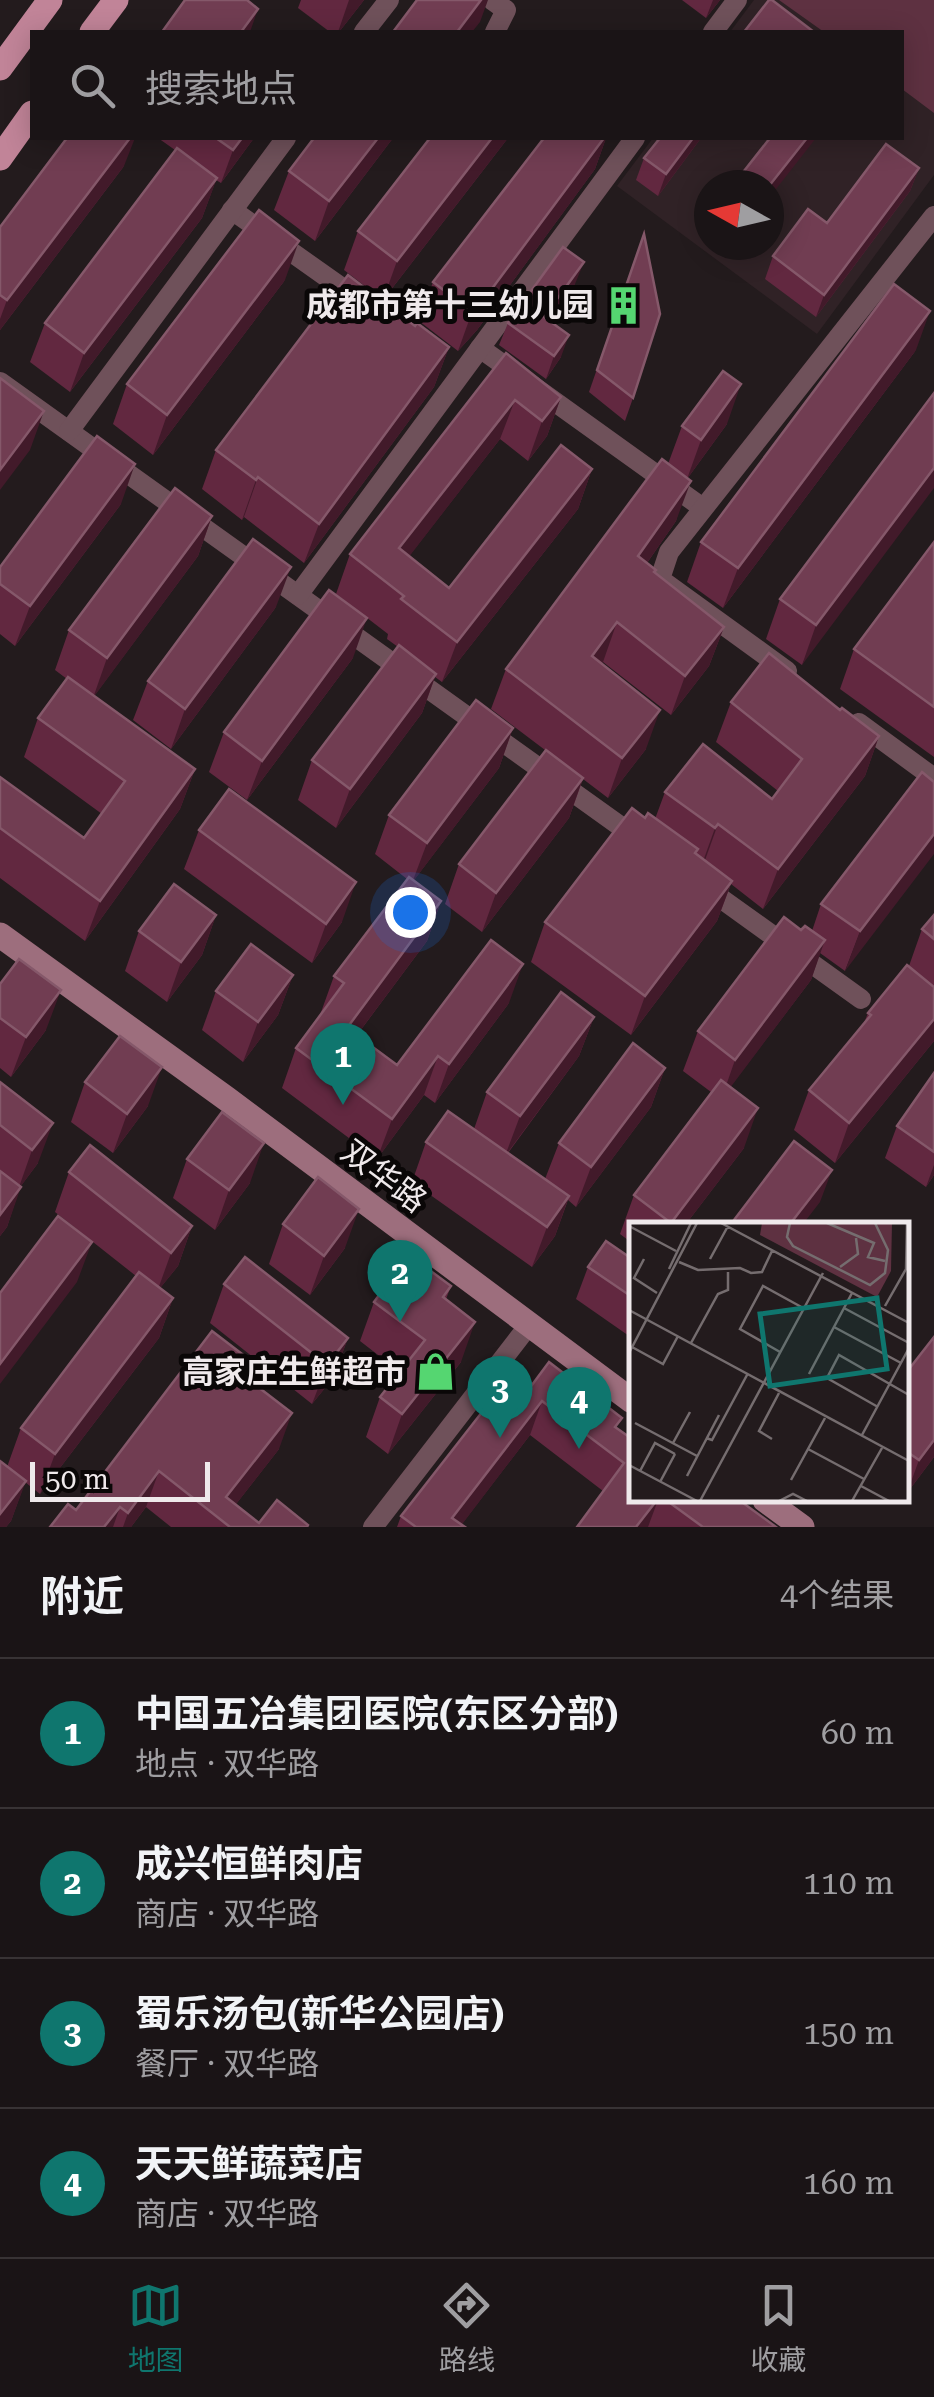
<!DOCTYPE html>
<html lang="zh">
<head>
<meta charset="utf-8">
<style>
  :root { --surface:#1a1416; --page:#231d1f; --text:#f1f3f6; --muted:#9f9ea1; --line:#383335; --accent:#0f766e }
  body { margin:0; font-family:"Roboto Serif","Noto Sans SC",serif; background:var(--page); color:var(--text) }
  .compass { position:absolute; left:694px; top:170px; width:90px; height:90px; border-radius:50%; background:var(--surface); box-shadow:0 5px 25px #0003; rotate:278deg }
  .scale { position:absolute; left:30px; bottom:25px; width:180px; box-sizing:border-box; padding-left:10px; border:5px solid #efe9eb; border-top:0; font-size:28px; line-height:35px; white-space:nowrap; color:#efe9eb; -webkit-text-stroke:8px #0a0707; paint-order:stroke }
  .you { position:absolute; left:410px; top:912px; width:35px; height:35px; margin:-25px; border:8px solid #fff; border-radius:50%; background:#1a73e8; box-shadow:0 0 0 15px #1a73e833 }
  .badge { display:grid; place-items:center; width:65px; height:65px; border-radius:50%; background:var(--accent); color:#fff; font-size:32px; font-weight:700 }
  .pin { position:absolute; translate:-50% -82px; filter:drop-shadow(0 2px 5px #0008) }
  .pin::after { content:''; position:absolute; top:52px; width:35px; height:30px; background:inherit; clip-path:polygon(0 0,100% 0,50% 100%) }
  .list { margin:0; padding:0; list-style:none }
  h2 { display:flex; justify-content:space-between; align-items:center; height:130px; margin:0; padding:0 40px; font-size:42px }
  h2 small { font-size:32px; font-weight:400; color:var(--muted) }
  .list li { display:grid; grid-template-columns:65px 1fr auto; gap:30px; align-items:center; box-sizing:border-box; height:150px; padding:0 40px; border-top:2px solid var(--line) }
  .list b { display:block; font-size:38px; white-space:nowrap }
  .list p { margin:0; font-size:32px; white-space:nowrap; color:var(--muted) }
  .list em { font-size:32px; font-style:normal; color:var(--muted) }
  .icon { flex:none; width:55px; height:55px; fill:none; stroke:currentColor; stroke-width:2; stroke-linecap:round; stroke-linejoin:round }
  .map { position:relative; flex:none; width:934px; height:1527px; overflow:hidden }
  .search { position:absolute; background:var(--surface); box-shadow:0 5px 25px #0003; left:30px; right:30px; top:30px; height:110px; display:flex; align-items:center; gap:25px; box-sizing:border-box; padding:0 35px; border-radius:0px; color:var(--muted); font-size:38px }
  .sheet { height:730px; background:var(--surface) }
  nav { display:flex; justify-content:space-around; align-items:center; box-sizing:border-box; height:140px; border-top:2px solid var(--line); background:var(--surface); font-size:28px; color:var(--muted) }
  nav a { display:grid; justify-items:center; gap:5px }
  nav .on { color:var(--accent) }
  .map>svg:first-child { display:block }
</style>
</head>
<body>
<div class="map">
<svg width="934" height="1527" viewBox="0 0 934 1527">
  <rect width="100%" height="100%" fill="#231b1d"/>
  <path fill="#302226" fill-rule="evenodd" d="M754,0H934V175L817,334L617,186L653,138H902V32H730ZM709,185H769V245H709Z"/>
  <polygon fill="#5e3141" points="779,0 934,0 934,113 902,89 902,32 824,32"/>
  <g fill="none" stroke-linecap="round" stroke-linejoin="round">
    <g stroke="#6f515a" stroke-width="20">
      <polyline points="492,0 506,10 495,32"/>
      <polyline points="364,32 389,0"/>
      <polyline points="713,32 737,0"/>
      <polyline points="232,210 362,302"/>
      <polyline points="480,348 703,508"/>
      <polyline points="0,382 641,841"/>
      <polyline points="69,431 286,138"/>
      <polyline points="298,595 635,138"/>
      <polyline points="787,671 660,579 669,552 934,216"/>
      <polyline points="859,723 934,778"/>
      <polyline points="705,887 861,999"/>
      <polyline points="373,1527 529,1325"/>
    </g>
    <g stroke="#9d6e7d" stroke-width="25">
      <polyline points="0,935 227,1099 632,1401"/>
      <polyline points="765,1500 802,1527"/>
    </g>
    <g stroke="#c18498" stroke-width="25">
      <polyline points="92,32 116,0"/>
      <polyline points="0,68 50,0"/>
      <polyline points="0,158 32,113"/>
    </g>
  </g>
  <g fill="#622840">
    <polygon points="301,0 364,0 339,32 330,32 298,8"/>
    <polygon points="682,0 720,0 706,18"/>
    <polygon points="158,138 254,138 221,183 216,180 202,218 70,392 30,362 45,323 175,150"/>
    <polygon points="393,138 315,241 274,210 289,171"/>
    <polygon points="430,138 508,138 383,300 344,270 358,231"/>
    <polygon points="544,138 606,138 595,169 477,330 458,351 419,321 433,282"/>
    <polygon points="701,138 658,196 636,180 644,158"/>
    <polygon points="124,166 0,330 0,227"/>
    <polygon points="919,168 910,191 816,317 765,279 773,256"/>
    <polygon points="644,234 633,398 625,421 589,392"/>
    <polygon points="285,280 153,455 113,424 127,384"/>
    <polygon points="575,284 549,321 561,357 546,379 499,345 508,323"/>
    <polygon points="415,326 449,347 434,387 304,563 244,517 242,520 202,489 216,450"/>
    <polygon points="916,350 723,608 687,582 701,542"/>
    <polygon points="506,353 561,397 547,436 528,461 500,439 409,556 449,588 592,469 578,509 442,682 435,677 422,713 336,828 298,800 312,760 398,647 387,639 388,634 336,594 350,554"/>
    <polygon points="934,393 802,665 766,639 780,599"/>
    <polygon points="727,424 687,479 676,521 647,563 655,573 724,627 709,666 671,715 603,662 602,663 646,749 608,798 583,779 569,818 482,932 445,904 459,864 545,750 491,709 506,669 668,464 682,426"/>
    <polygon points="121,504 15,646 0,634 0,567"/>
    <polygon points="212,516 198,556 94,696 195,769 180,809 85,941 0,878 0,777 84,838 102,814 24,757 38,718 67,679 55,670 69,630"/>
    <polygon points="934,542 934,757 840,689 854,649"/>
    <polygon points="276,607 171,749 133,720 148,681"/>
    <polygon points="353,658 247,800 209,772 224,732"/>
    <polygon points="731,702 840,710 879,736 865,776 763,909 731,884 717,921 631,1035 531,962 545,922 645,818 655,819 665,792 772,799 778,791 716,742"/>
    <polygon points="513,728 499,768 414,880 441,901 427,941 357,1035 397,1065 509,1003 435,1103 424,1095 377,1159 282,1088 296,1048 320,1015 334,976 407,879 375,854 389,815"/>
    <polygon points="922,772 845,971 820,953 811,980 730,1087 744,1148 686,1224 632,1224 632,1243 620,1234 634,1195 711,1092 683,1071 698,1031 801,930 812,931 821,904"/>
    <polygon points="199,830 342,922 312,963 184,869"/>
    <polygon points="216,915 202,955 167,1002 125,971 139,931"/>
    <polygon points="934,915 934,1041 835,1163 794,1130 809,1090 864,1023 868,1013 909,966 922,929"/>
    <polygon points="293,975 278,1015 243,1062 202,1030 216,991"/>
    <polygon points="0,984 46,1030 11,1077 0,1068"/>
    <polygon points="594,1017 579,1056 508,1153 545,1179 559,1143 665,1068 651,1107 576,1207 568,1200 555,1236 532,1267 412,1182 426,1142 474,1129 487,1092"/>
    <polygon points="934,1073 934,1175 926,1187 885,1158 897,1126"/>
    <polygon points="0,1082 38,1163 20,1187 7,1227 0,1236"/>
    <polygon points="85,1082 148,1106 113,1153 71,1122"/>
    <polygon points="187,1159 250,1183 215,1230 173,1198"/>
    <polygon points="69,1172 192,1226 178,1266 160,1288 173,1298 159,1338 40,1494 25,1482 11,1521 6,1527 0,1527 7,1467 21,1428 136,1276 55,1212"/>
    <polygon points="283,1224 345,1248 310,1295 269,1264"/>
    <polygon points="632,1259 632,1338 576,1299 588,1267"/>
    <polygon points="224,1284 348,1338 333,1378 312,1404 210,1323"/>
    <polygon points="451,1286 446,1299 461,1362 388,1454 366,1437 380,1397 400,1372 360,1341 374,1302"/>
    <polygon points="934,1337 934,1457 907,1493 906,1373"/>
    <polygon points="240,1373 279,1449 236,1504 259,1523 307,1527 171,1527 146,1507 131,1527 50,1527 76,1510"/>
    <polygon points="529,1389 618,1429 632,1500 739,1500 776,1527 577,1527 603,1491 530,1435 461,1525 465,1527 397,1527 401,1516"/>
  </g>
  <g fill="#421a2a">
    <polygon points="349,0 364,0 339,32 338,32"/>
    <polygon points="481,0 488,0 480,22 472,32 457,32"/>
    <polygon points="713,0 720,0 706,18"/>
    <polygon points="258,9 250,32 241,32"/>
    <polygon points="130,138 135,138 124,166 0,330 0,319 7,300"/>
    <polygon points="242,138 254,138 221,183 233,150"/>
    <polygon points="378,138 393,138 315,241 329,201"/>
    <polygon points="492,138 508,138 383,300 397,261"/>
    <polygon points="604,138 606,138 595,169 477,330 458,351 472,312"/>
    <polygon points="693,138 701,138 658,196 666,174"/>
    <polygon points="807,138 816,138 769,198 769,186"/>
    <polygon points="919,168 910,191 816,317 824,295"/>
    <polygon points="217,178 202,218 70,392 84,353"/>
    <polygon points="299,241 285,280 153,455 167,415"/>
    <polygon points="584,262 575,284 536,339 544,317"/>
    <polygon points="930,311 916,350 723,608 738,568"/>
    <polygon points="569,335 561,357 546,379 554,356"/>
    <polygon points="449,347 434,387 304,563 319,524"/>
    <polygon points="741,384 727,424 687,479 701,440"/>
    <polygon points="561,397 547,436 528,461 542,421"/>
    <polygon points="515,400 500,439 388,584 399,548"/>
    <polygon points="44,411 30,450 0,490 0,470"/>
    <polygon points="135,464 121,504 15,646 30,606"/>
    <polygon points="934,468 934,488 802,665 816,625"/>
    <polygon points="592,469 578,509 442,682 457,642"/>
    <polygon points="258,477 244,517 242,520 256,480"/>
    <polygon points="691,481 676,521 624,596 638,556"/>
    <polygon points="212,516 198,556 93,698 107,658"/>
    <polygon points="291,567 276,607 171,749 185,709"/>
    <polygon points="367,618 353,658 247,800 262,761"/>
    <polygon points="617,622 603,662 578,695 592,656"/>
    <polygon points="724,627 709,666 671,715 685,676"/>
    <polygon points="436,674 422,713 336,828 350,789"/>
    <polygon points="660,710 646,749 608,798 622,758"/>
    <polygon points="513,728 499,768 412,883 427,843"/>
    <polygon points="879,736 865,776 763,909 778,869"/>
    <polygon points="195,769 180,809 85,941 100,901"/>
    <polygon points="583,778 569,818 482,932 496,893"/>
    <polygon points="718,824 704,863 701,867 715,828"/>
    <polygon points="934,834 934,854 845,971 860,931"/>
    <polygon points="732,881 717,921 631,1035 645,996"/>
    <polygon points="356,882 342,922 312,963 326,924"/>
    <polygon points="441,901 427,941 333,1067 347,1028"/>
    <polygon points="216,915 202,955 167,1002 181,962"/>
    <polygon points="825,940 811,980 721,1100 735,1060"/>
    <polygon points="523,964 509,1003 435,1103 449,1064"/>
    <polygon points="293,975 278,1015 243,1062 258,1022"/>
    <polygon points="61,990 46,1030 11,1077 26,1037"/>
    <polygon points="594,1017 579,1056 505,1156 520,1116"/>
    <polygon points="934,1019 934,1041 835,1163 849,1123"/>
    <polygon points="438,1056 424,1095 377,1159 392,1119"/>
    <polygon points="162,1067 148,1106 113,1153 127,1114"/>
    <polygon points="665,1068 651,1107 576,1207 591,1167"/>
    <polygon points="758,1108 744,1148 686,1224 671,1224"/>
    <polygon points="53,1123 38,1163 18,1190 32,1150"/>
    <polygon points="264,1143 250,1183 215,1230 229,1190"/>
    <polygon points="934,1165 934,1175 926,1187"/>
    <polygon points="832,1170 820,1202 803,1224 790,1224"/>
    <polygon points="21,1187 7,1227 0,1236 0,1215"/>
    <polygon points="569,1196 555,1236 532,1267 547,1227"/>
    <polygon points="359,1209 345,1248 310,1295 324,1256"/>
    <polygon points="192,1226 178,1266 157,1292 171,1253"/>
    <polygon points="92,1242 77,1282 0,1384 0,1364"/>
    <polygon points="173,1298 159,1338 40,1494 55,1454"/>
    <polygon points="475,1322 461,1362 388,1454 402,1414"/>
    <polygon points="348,1338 333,1378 312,1404 327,1365"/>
    <polygon points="542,1401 530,1435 460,1527 452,1518"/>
    <polygon points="292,1413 279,1449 223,1521 226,1497"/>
    <polygon points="934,1440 934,1457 907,1493 919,1460"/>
    <polygon points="159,1471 146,1507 131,1527 123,1527 128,1513"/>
    <polygon points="26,1481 11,1521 6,1527 0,1527 0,1514"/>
    <polygon points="657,1500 658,1500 648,1527 636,1527"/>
    <polygon points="120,1507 113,1527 104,1527"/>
  </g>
  <g fill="#713d52" stroke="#85586a" stroke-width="2.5">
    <polygon points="185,0 247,0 258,9 241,32 162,32"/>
    <polygon points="417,0 481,0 457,32 393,32"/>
    <polygon points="769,0 772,0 814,32 744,32"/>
    <polygon points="67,138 130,138 7,300 0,295 0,227"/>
    <polygon points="216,138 242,138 233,150"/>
    <polygon points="314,138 378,138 329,201 289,171"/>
    <polygon points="430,138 492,138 397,261 358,231"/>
    <polygon points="544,138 604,138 491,290 472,312 433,282"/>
    <polygon points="660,138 693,138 666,174 644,158"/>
    <polygon points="770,138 807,138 769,186 733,185"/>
    <polygon points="886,144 919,168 824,295 773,256 808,209 827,223"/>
    <polygon points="177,148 217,178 84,353 45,323"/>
    <polygon points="259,210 299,241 167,415 127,384"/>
    <polygon points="644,234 660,314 633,398 597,370"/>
    <polygon points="563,247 584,262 544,317 569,335 554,356 508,323"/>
    <polygon points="348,275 415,326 417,323 449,347 319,524 258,477 256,480 216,450"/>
    <polygon points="894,284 930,311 738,568 701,542"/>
    <polygon points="506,353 561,397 542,421 515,400 399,548 449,588 561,445 592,469 457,642 401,599 404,596 350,554"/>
    <polygon points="723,371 741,384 701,440 682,426"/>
    <polygon points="0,378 44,411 0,470"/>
    <polygon points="934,393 934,468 816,625 780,599"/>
    <polygon points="97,436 135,464 30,606 0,584 0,567"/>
    <polygon points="662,459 691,481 638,556 656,570 654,572 724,627 685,676 617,622 592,656 660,710 622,758 506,669"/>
    <polygon points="175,488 212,516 107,658 69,630"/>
    <polygon points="253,539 291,567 185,709 148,681"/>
    <polygon points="934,542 934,707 854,649"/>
    <polygon points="329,590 367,618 262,761 224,732"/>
    <polygon points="399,645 436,674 350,789 312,760"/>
    <polygon points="769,653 840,710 842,708 879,736 778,869 718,824 715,828 665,792 703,744 772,799 802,759 731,702"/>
    <polygon points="68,677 195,769 100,901 0,828 0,777 84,838 125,781 38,718"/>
    <polygon points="476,700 513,728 427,843 389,815"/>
    <polygon points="546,750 583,778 496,893 459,864"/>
    <polygon points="922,772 934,782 934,834 860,931 821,904"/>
    <polygon points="229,789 356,882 326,924 199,830"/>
    <polygon points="632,808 645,818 648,813 698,849 695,853 732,881 645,996 545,922"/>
    <polygon points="409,877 441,901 347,1028 397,1065 491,940 523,964 449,1064 438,1056 392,1119 296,1048 344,983 334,976"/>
    <polygon points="174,884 216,915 181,962 139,931"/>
    <polygon points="934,915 934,939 922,929"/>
    <polygon points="784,917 801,930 805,926 825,940 735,1060 698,1031"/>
    <polygon points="251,944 293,975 258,1022 216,991"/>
    <polygon points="19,959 61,990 26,1037 0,1018 0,984"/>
    <polygon points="907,965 934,987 934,1019 849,1123 809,1090 871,1015 868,1013"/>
    <polygon points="561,992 594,1017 520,1116 487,1092"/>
    <polygon points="120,1036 162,1067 127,1114 85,1082"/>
    <polygon points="633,1043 665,1068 591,1167 559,1143"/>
    <polygon points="934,1073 934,1152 897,1126"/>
    <polygon points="721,1080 758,1108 671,1223 634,1195"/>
    <polygon points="0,1082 53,1123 32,1150 0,1125"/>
    <polygon points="448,1111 569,1196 547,1227 426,1142"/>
    <polygon points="222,1112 264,1143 229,1190 187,1159"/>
    <polygon points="794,1141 832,1170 790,1224 731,1224"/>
    <polygon points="90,1145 192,1226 171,1253 69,1172"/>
    <polygon points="0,1171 21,1187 0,1215"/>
    <polygon points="318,1177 359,1209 324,1256 283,1224"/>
    <polygon points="58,1216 92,1242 0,1364 0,1293"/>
    <polygon points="606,1241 632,1259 632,1297 588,1267"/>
    <polygon points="409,1255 451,1286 443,1297 475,1322 402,1414 380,1397 425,1340 374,1302"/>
    <polygon points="245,1257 348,1338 327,1365 224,1284"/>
    <polygon points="139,1272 173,1298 55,1454 21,1428"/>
    <polygon points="212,1331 246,1357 236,1370 292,1413 226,1497 259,1523 277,1500 308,1525 307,1527 230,1527 159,1471 128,1513 120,1507 104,1527 50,1527 68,1504 76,1510"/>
    <polygon points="934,1337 934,1440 919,1460 906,1451 906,1373"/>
    <polygon points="549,1362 622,1418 615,1427 632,1439 632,1500 657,1500 636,1527 577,1527 624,1463 542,1401 452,1518 465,1527 416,1527 401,1516 511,1375 529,1389"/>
    <polygon points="0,1461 26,1481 0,1514"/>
    <polygon points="666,1500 739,1500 776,1527 703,1527"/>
  </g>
  <defs>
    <symbol id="building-bare" viewBox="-9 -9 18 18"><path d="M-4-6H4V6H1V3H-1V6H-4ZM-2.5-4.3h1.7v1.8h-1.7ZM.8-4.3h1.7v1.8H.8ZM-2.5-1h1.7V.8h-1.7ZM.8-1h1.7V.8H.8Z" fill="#55d671" stroke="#0a0707" stroke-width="2.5" paint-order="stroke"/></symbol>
    <symbol id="shop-bare" viewBox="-9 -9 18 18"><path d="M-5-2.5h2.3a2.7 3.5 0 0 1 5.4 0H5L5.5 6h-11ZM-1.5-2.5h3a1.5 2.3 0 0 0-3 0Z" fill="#55d671" stroke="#0a0707" stroke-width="2.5" paint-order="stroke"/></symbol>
  </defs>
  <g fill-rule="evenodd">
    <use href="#building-bare" x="596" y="278" width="55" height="55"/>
    <use href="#shop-bare" x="408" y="1344" width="55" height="55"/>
  </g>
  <g text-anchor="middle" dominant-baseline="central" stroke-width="10" stroke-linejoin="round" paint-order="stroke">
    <g font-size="32" font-weight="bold" fill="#efe9eb" stroke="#0a0707" text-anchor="end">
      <text x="594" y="305">成都市第十三幼儿园</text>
      <text x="406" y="1372">高家庄生鲜超市</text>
    </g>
    <g font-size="32" fill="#efe9eb" stroke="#0a0707">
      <text transform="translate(384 1176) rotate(37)">双华路</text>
    </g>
  </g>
  <g transform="translate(629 1222)">
    <rect width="280" height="280" fill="#231b1d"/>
    <path d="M133,1H263L262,49L248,75L131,13Z" fill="#5e3141"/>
    <path fill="none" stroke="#756d6f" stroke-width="2.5" d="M92,1L280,101M161,1L158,15L164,24L241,63L256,51L259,28L246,1M198,1L245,21L239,35L256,39M0,4L47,29M15,37L5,56L28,71M81,37L99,4M50,40L69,48L111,46L122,51L133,50L143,29M211,45L229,32L227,16M40,47L62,1M256,84L277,47L278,1M215,86L280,121M0,88L280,239M205,105L272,141M62,121L89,72L99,68V50M3,125L34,142L49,114M151,130L111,107L134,64L176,87M0,131L68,1M180,152L223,71M249,185L198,156L210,133L280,173M6,201L68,234M233,213L280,126M77,216L83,218L118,153M143,217L130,209L150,171M44,221L61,190M179,227L235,257M0,243L68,279M11,249L26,221L46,232M58,254L90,193M162,258L196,196M31,260L46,232M232,264L260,279M71,279L194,51M150,279L164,272L178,279M223,279L253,226"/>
    <path fill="#0f766e" fill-opacity="0.15" stroke="#0f766e" stroke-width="5" d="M248,76L258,147L141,164L131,92Z"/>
    <rect width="280" height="280" fill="none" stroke="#efe9eb" stroke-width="5"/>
  </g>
</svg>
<svg class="compass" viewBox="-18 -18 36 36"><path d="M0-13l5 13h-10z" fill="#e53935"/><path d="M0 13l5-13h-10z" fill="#9f9ea1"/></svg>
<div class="scale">50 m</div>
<div class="you"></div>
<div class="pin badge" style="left:343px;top:1105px">1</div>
<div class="pin badge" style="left:400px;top:1322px">2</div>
<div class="pin badge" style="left:500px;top:1438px">3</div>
<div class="pin badge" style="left:579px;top:1449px">4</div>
<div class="search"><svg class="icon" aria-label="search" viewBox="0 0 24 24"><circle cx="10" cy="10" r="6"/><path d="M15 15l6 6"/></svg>搜索地点</div>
</div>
<section class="sheet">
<h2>附近<small>4个结果</small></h2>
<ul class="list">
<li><span class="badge">1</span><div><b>中国五冶集团医院(东区分部)</b><p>地点 · 双华路</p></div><em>60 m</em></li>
<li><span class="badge">2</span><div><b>成兴恒鲜肉店</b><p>商店 · 双华路</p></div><em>110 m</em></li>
<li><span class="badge">3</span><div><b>蜀乐汤包(新华公园店)</b><p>餐厅 · 双华路</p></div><em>150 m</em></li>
<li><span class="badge">4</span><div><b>天天鲜蔬菜店</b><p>商店 · 双华路</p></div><em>160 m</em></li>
</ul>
</section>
<nav>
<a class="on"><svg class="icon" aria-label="map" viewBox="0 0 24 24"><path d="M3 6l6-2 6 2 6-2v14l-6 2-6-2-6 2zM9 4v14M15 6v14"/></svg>地图</a>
<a><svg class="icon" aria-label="directions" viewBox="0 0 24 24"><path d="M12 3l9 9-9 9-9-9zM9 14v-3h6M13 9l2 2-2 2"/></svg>路线</a>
<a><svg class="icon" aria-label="saved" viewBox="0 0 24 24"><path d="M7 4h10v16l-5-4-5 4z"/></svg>收藏</a>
</nav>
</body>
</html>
